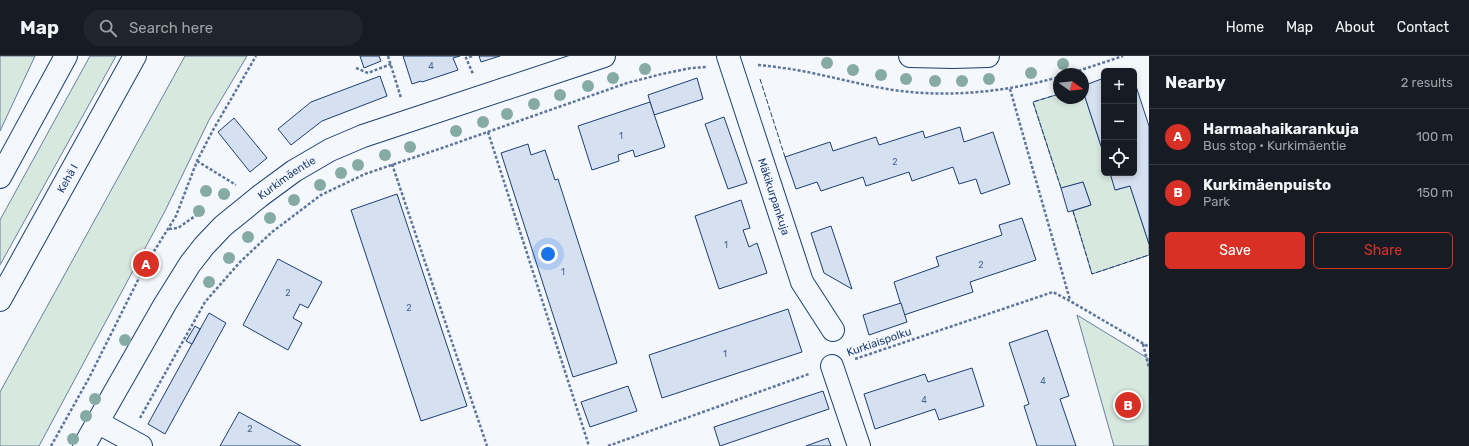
<!DOCTYPE html>
<html lang="en">
<head>
<meta charset="utf-8">
<style>
  :root { --surface:#171b24; --page:#20242c; --text:#f1f3f6; --muted:#9ea1a6; --line:#363941; --accent:#d93025 }
  body { margin:0; font-family:Rubik,sans-serif; background:var(--page); color:var(--text) }
  .controls { position:absolute; right:12px; top:12px; display:grid; overflow:hidden; border-radius:6px; box-shadow:0 2px 6px #0003 }
  .controls button { width:36px; height:36px; display:grid; place-items:center; padding:0; border:0; border-bottom:1px solid var(--line); background:var(--surface); color:var(--text); font:20px sans-serif }
  .compass { position:absolute; left:1053px; top:12px; width:36px; height:36px; border-radius:50%; background:var(--surface); box-shadow:0 2px 6px #0003; rotate:105deg }
  .you { position:absolute; left:548px; top:198px; width:14px; height:14px; margin:-10px; border:3px solid #fff; border-radius:50%; background:#1a73e8; box-shadow:0 0 0 6px #1a73e833 }
  .badge { display:grid; place-items:center; width:26px; height:26px; border-radius:50%; background:var(--accent); color:#fff; font-size:13px; font-weight:700 }
  .pin { position:absolute; translate:-50% -50%; border:2px solid #fff; box-shadow:0 1px 4px #0006 }
  .list { margin:0; padding:0; list-style:none }
  h2 { display:flex; justify-content:space-between; align-items:center; height:52px; margin:0; padding:0 16px; font-size:17px }
  h2 small { font-size:13px; font-weight:400; color:var(--muted) }
  .list li { display:grid; grid-template-columns:26px 1fr auto; gap:12px; align-items:center; box-sizing:border-box; height:56px; padding:0 16px; border-top:1px solid var(--line) }
  .list b { display:block; font-size:15px; white-space:nowrap }
  .list p { margin:0; font-size:13px; white-space:nowrap; color:var(--muted) }
  .list em { font-size:13px; font-style:normal; color:var(--muted) }
  .actions { display:flex; gap:8px; padding:12px 16px }
  .actions a { flex:1; padding:9px 0; border:1px solid var(--accent); border-radius:6px; text-align:center; font-size:14px; color:var(--accent) }
  .actions .main { background:var(--accent); color:#fff }
  .icon { flex:none; width:22px; height:22px; fill:none; stroke:currentColor; stroke-width:2; stroke-linecap:round; stroke-linejoin:round }
  .map { position:relative; flex:none; width:1149px; height:390px; overflow:hidden }
  header { display:flex; align-items:center; gap:24px; box-sizing:border-box; height:56px; padding:0 20px; background:var(--surface); border-bottom:1px solid var(--line) }
  header strong { font-size:19px }
  nav { display:flex; gap:22px; margin-inline-start:auto; font-size:14px }
  .search { width:280px; height:36px; background:var(--page); display:flex; align-items:center; gap:10px; box-sizing:border-box; padding:0 14px; border-radius:22px; color:var(--muted); font-size:15px }
  main { display:flex }
  aside { flex:1; background:var(--surface) }
  .map>svg:first-child { display:block }
</style>
</head>
<body>
<header>
<strong>Map</strong>
<div class="search"><svg class="icon" aria-label="search" viewBox="0 0 24 24"><circle cx="10" cy="10" r="6"/><path d="M15 15l6 6"/></svg>Search here</div>
<nav><a>Home</a><a>Map</a><a>About</a><a>Contact</a></nav>
</header>
<main>
<div class="map">
<svg width="1149" height="390" viewBox="0 0 1149 390">
  <rect width="100%" height="100%" fill="#f4f7fb"/>
  <g fill="#d7e8df" stroke="#687fa3">
    <polygon points="0,0 35,0 0,75"/>
    <polygon points="90,0 116,0 0,209 0,164"/>
    <polygon points="185,0 247,0 209,64 165,155 39,390 0,390 0,336"/>
    <polygon points="1083,35 1104,99 1104,117 1110,117 1116,134 1130,130 1149,188 1149,199 1092,218 1073,155 1091,149 1083,126 1061,132 1033,46 1059,38 1059,42 1083,42"/>
    <polygon points="1077,259 1149,303 1149,390 1114,390"/>
  </g>
  <g fill="#d5e0f0" stroke="#1d3f73">
    <polygon points="360,0 379,0 381,5 364,12"/>
    <polygon points="403,0 460,0 453,2 458,14 422,26 421,25 412,28"/>
    <polygon points="479,0 500,0 481,6"/>
    <polygon points="380,20 387,40 322,65 291,89 278,73 311,46"/>
    <polygon points="697,22 703,43 654,59 648,39"/>
    <polygon points="1104,22 1104,99 1083,35 1083,30"/>
    <polygon points="1134,24 1149,70 1149,188 1130,130 1115,134 1110,117 1134,117"/>
    <polygon points="650,46 665,91 635,101 633,94 618,99 619,105 592,114 578,70"/>
    <polygon points="724,61 747,127 728,133 705,68"/>
    <polygon points="234,62 267,102 250,116 218,76"/>
    <polygon points="960,71 964,86 993,76 1010,128 981,138 976,123 959,128 953,111 912,125 909,116 866,130 863,121 821,135 817,126 796,133 785,101 830,86 833,95 876,81 879,89 923,75 925,82"/>
    <polygon points="528,88 531,99 545,94 555,124 558,123 617,307 573,321 501,97"/>
    <polygon points="1083,126 1091,149 1068,156 1061,132"/>
    <polygon points="397,138 467,350 421,365 351,154"/>
    <polygon points="741,144 750,172 743,174 749,191 757,187 767,217 719,233 695,160"/>
    <polygon points="1022,162 1036,204 970,226 973,236 904,259 894,226 939,210 936,201 1002,179 999,169"/>
    <polygon points="831,170 852,233 824,217 811,177"/>
    <polygon points="278,203 322,226 308,252 300,248 293,262 302,267 288,294 243,269"/>
    <polygon points="901,247 907,266 869,279 863,259"/>
    <polygon points="788,253 802,296 662,342 649,299"/>
    <polygon points="209,257 226,267 165,378 148,368"/>
    <polygon points="195,270 200,273 192,288 186,285"/>
    <polygon points="1047,274 1069,340 1060,343 1076,390 1037,390 1024,350 1029,348 1009,287"/>
    <polygon points="972,312 984,350 939,364 935,353 875,373 864,338 925,318 928,326"/>
    <polygon points="628,330 637,355 590,371 581,346"/>
    <polygon points="823,335 829,353 720,390 714,371"/>
    <polygon points="239,356 301,390 220,390"/>
    <polygon points="828,382 831,390 806,390"/>
  </g>
  <g fill="none" stroke-linecap="round" stroke-linejoin="round">
    <defs>
      <g id="minor">
        <path id="s1" d="M728,0L802,226L833,274"/>
        <polyline points="910,0 953,1 988,0"/>
        <polyline points="832,310 859,390"/>
        <polyline points="97,366 141,390"/>
        <path id="s2" d="M84,390L165,248L190,208L204,190L223,170L260,140L294,115L330,94L363,80L604,0"/>
      </g>
      <g id="highway">
        <polyline points="0,121 66,0"/>
        <path id="s3" d="M0,244L135,0"/>
      </g>
    </defs>
    <use href="#minor" stroke="#1d3f73" stroke-width="24"/>
    <use href="#highway" stroke="#1d3f73" stroke-width="24"/>
    <g stroke="#5e769c" stroke-width="2.5" stroke-dasharray="3 2" stroke-linecap="butt">
      <polyline points="388,0 401,42"/>
      <polyline points="472,0 466,2 473,18"/>
      <path d="M758,9C779,11 800,14 821,19C845,24 868,30 893,34C949,42 1005,36 1059,21"/>
      <polyline points="356,12 368,17 391,8"/>
      <polyline points="1069,18 1123,0"/>
      <polyline points="1010,33 1070,244"/>
      <polyline points="488,76 589,390"/>
      <polyline points="197,105 236,129"/>
      <polyline points="392,108 487,390"/>
      <polyline points="169,173 178,172 198,158"/>
      <polyline points="1143,288 1149,312"/>
      <polyline points="855,303 1053,236 1070,245 1149,291"/>
      <polyline points="140,362 205,246 240,206 272,176 321,139 365,118 442,92 627,27 662,18 691,12 707,11"/>
      <polyline points="51,390 89,322 146,208 176,160 197,105 213,74 256,0"/>
      <polyline points="608,390 809,318"/>
    </g>
    <use href="#minor" stroke="#f4f7fb" stroke-width="22"/>
    <use href="#highway" stroke="#f4f7fb" stroke-width="22"/>
    <g stroke="#1d3f73" stroke-width="1" stroke-dasharray="5 2" stroke-linecap="butt">
      <polyline points="760,23 785,101"/>
      <polyline points="1059,38 1033,46 1061,132"/>
      <polyline points="1073,155 1092,218 1149,199"/>
    </g>
  </g>
  <g fill="#86aba6">
    <circle cx="827" cy="7" r="6"/>
    <circle cx="1063" cy="8" r="6"/>
    <circle cx="645" cy="13" r="6"/>
    <circle cx="853" cy="14" r="6"/>
    <circle cx="1031" cy="17" r="6"/>
    <circle cx="881" cy="19" r="6"/>
    <circle cx="613" cy="22" r="6"/>
    <circle cx="906" cy="23" r="6"/>
    <circle cx="989" cy="23" r="6"/>
    <circle cx="935" cy="25" r="6"/>
    <circle cx="962" cy="25" r="6"/>
    <circle cx="588" cy="30" r="6"/>
    <circle cx="560" cy="39" r="6"/>
    <circle cx="534" cy="48" r="6"/>
    <circle cx="507" cy="58" r="6"/>
    <circle cx="483" cy="66" r="6"/>
    <circle cx="456" cy="75" r="6"/>
    <circle cx="410" cy="91" r="6"/>
    <circle cx="385" cy="99" r="6"/>
    <circle cx="358" cy="109" r="6"/>
    <circle cx="341" cy="117" r="6"/>
    <circle cx="320" cy="129" r="6"/>
    <circle cx="206" cy="135" r="6"/>
    <circle cx="224" cy="138" r="6"/>
    <circle cx="294" cy="144" r="6"/>
    <circle cx="199" cy="155" r="6"/>
    <circle cx="270" cy="162" r="6"/>
    <circle cx="248" cy="181" r="6"/>
    <circle cx="229" cy="202" r="6"/>
    <circle cx="209" cy="226" r="6"/>
    <circle cx="125" cy="284" r="6"/>
    <circle cx="95" cy="343" r="6"/>
    <circle cx="86" cy="360" r="6"/>
    <circle cx="73" cy="383" r="6"/>
  </g>
  <g text-anchor="middle" dominant-baseline="central" stroke-width="3" stroke-linejoin="round" paint-order="stroke">
    <g font-size="9" fill="#4b6792">
      <text x="431" y="10">4</text>
      <text x="621" y="80">1</text>
      <text x="895" y="106">2</text>
      <text x="726" y="189">1</text>
      <text x="981" y="209">2</text>
      <text x="563" y="216">1</text>
      <text x="288" y="237">2</text>
      <text x="409" y="252">2</text>
      <text x="725" y="298">1</text>
      <text x="1043" y="325">4</text>
      <text x="924" y="344">4</text>
      <text x="250" y="373">2</text>
    </g>
    <g font-size="11" fill="#1d3f73" stroke="#f4f7fb">
      <text stroke="none"><textPath href="#s3" startOffset="139">Kehä I</textPath></text>
      <text stroke="none"><textPath href="#s2" startOffset="341">Kurkimäentie</textPath></text>
      <text stroke="none"><textPath href="#s1" startOffset="148">Mäkikurpankuja</textPath></text>
      <text transform="translate(879 286) rotate(-19)">Kurkiaispolku</text>
    </g>
  </g>
</svg>
<div class="controls">
<button>+</button>
<button>−</button>
<button><svg class="icon" aria-label="locate" viewBox="0 0 24 24"><circle cx="12" cy="12" r="6"/><path d="M12 2v4M12 18v4M2 12h4M18 12h4"/></svg></button>
</div>
<svg class="compass" viewBox="-18 -18 36 36"><path d="M0-13l5 13h-10z" fill="#e53935"/><path d="M0 13l5-13h-10z" fill="#9ea1a6"/></svg>
<div class="you"></div>
<div class="pin badge" style="left:146px;top:208px">A</div>
<div class="pin badge" style="left:1128px;top:349px">B</div>
</div>
<aside>
<h2>Nearby<small>2 results</small></h2>
<ul class="list">
<li><span class="badge">A</span><div><b>Harmaahaikarankuja</b><p>Bus stop · Kurkimäentie</p></div><em>100 m</em></li>
<li><span class="badge">B</span><div><b>Kurkimäenpuisto</b><p>Park</p></div><em>150 m</em></li>
</ul>
<div class="actions"><a class="main">Save</a><a>Share</a></div>
</aside>
</main>
</body>
</html>
